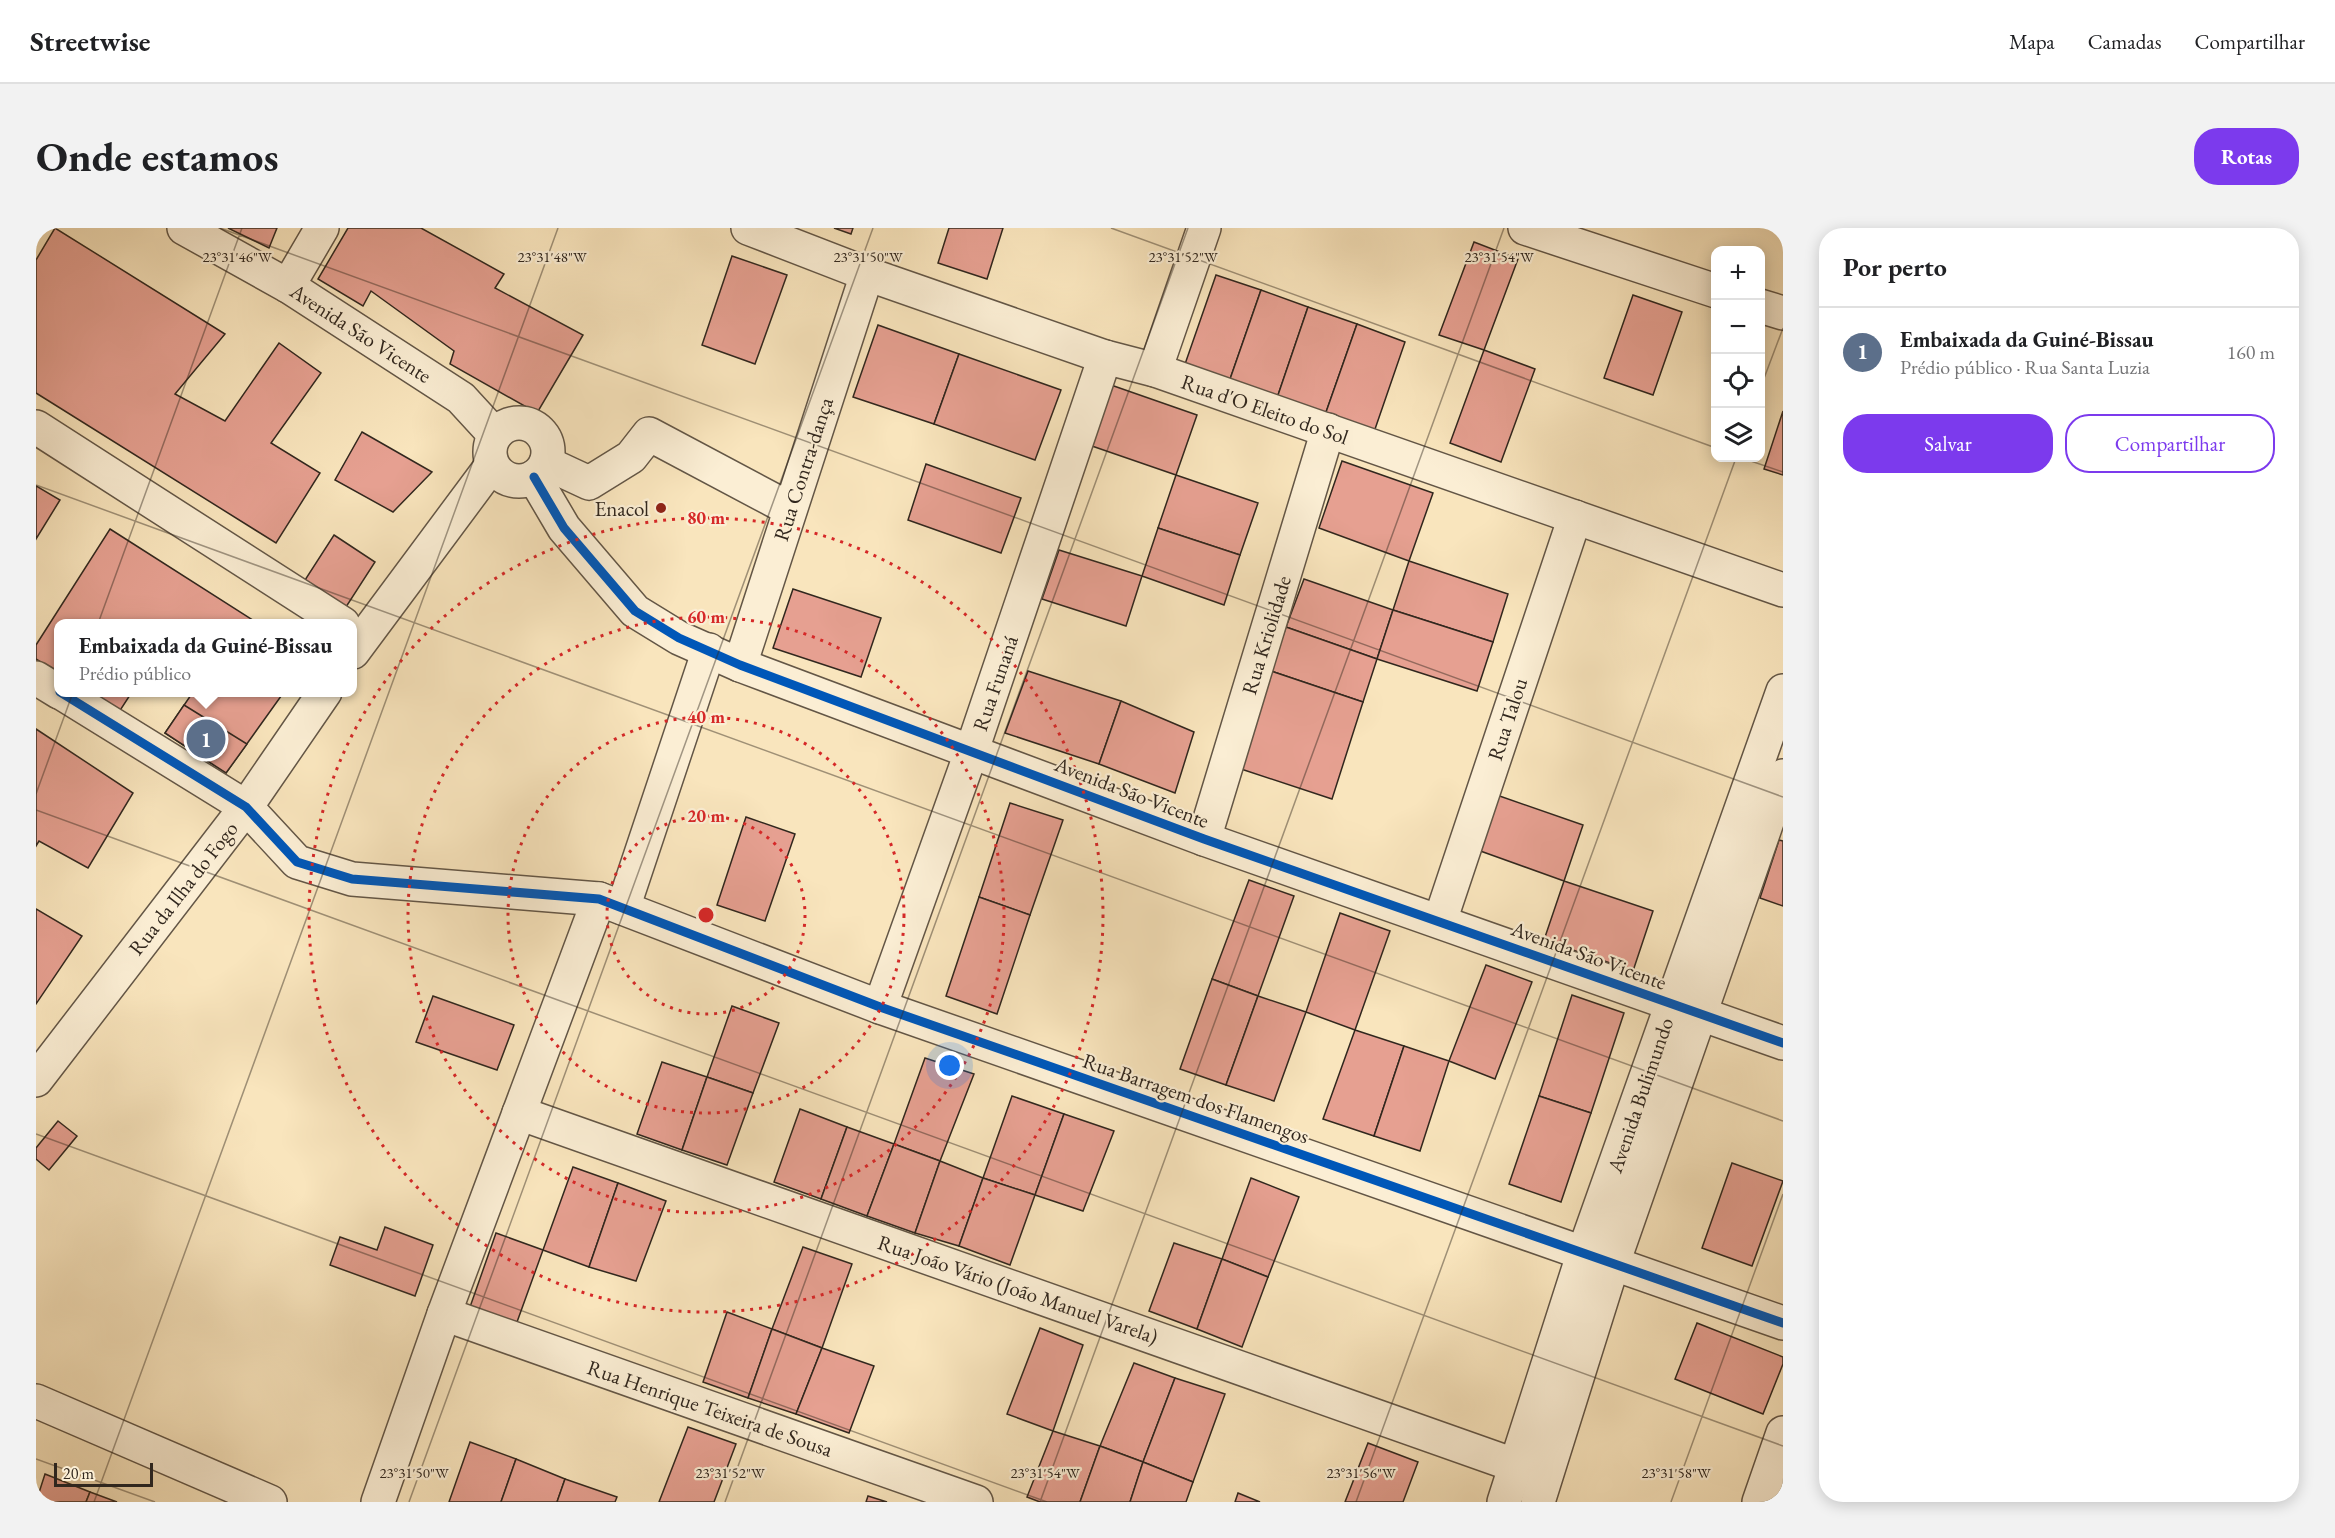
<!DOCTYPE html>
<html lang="pt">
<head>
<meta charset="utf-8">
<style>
  :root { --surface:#fff; --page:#f2f2f2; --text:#202124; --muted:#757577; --line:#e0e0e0; --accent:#7c3aed }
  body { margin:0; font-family:"EB Garamond",serif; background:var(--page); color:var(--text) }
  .controls { position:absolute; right:18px; top:18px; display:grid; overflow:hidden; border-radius:12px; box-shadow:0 3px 15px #0003 }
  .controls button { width:54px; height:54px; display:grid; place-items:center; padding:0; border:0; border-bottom:2px solid var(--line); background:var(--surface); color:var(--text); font:30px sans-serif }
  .scale { position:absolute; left:18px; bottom:15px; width:99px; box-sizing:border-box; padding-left:6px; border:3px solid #31271e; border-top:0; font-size:16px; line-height:21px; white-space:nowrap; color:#31271e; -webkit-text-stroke:4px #fbeed4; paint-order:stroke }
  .you { position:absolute; left:914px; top:838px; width:21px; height:21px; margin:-15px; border:4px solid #fff; border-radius:50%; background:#1a73e8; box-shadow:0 0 0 9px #1a73e833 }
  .badge { display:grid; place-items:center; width:39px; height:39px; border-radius:50%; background:var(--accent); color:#fff; font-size:20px; font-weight:700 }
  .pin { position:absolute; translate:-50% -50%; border:3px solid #fff; box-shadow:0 2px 6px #0006 }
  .popup { position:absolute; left:18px; top:391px; width:303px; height:78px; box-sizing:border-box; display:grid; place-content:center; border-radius:12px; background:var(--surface); filter:drop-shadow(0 2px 4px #0005); font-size:20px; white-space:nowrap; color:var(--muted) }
  .popup b { font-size:22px; color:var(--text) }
  .popup::after { content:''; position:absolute; left:50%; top:100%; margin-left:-12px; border:12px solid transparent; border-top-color:var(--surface) }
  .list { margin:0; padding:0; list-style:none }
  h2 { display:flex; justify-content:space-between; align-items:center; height:78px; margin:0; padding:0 24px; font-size:26px }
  h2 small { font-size:20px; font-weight:400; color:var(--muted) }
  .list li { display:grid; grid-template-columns:39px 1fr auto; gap:18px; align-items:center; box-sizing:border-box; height:90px; padding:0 24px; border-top:2px solid var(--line) }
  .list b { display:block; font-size:22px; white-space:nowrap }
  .list p { margin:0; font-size:20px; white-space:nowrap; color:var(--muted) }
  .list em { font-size:20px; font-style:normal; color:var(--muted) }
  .actions { display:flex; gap:12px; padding:18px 24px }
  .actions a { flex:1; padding:14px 0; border:2px solid var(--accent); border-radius:24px; text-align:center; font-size:21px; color:var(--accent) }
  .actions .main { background:var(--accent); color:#fff }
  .icon { flex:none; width:33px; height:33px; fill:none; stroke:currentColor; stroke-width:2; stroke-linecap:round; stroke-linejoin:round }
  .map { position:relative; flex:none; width:1747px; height:1274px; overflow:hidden; border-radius:24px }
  header { display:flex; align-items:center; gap:36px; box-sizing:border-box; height:84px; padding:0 30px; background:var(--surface); border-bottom:2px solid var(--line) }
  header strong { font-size:28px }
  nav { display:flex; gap:33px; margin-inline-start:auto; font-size:21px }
  .intro { display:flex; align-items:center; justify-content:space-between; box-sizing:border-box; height:144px; padding:0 36px }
  h1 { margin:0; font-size:42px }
  .button { padding:15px 27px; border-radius:24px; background:var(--accent); color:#fff; font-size:21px; font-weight:700 }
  main { display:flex; gap:36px; padding:0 36px }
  aside { flex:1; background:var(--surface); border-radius:24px; box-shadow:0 3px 15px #0003 }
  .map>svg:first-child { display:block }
</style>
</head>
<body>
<header>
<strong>Streetwise</strong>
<nav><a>Mapa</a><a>Camadas</a><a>Compartilhar</a></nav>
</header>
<div class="intro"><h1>Onde estamos</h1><a class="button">Rotas</a></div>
<main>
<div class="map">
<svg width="1747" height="1274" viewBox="0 0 1747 1274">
  <rect width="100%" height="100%" fill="#f9e5bd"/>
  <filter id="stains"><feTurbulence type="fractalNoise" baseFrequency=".00333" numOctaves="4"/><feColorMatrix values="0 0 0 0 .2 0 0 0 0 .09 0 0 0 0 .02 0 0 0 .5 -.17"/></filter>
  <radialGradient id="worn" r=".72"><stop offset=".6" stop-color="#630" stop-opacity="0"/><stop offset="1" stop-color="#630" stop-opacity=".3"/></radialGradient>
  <g fill="#e6a091" stroke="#31271e" stroke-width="1.5">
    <polygon points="19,0 189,106 139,166 189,193 243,115 285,145 235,215 284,245 240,315 0,165 0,32"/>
    <polygon points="192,0 241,0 233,20"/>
    <polygon points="312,0 385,0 468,46 459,60 547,107 501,185 414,136 418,123 335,63 327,78 282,51"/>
    <polygon points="798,0 817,0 815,6"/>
    <polygon points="913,0 967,0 951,51 902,35"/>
    <polygon points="1438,14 1482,31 1448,122 1403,107"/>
    <polygon points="696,28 751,47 719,136 666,117"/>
    <polygon points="1180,47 1225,62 1193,154 1148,139"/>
    <polygon points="1225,62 1272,79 1241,170 1193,154"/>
    <polygon points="1597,67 1646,84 1617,167 1568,150"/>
    <polygon points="1272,79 1321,96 1289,187 1241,170"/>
    <polygon points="1321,96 1369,114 1338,204 1289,187"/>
    <polygon points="842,97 923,126 898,196 817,169"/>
    <polygon points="1448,122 1499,141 1465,234 1414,215"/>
    <polygon points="923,126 1025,162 999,232 898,196"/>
    <polygon points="1075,157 1161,187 1140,247 1053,217"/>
    <polygon points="1747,183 1747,247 1728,241"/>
    <polygon points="326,204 396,244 357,284 299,252"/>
    <polygon points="1306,233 1397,265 1373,333 1283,300"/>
    <polygon points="890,236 985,270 965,325 872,292"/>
    <polygon points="1140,247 1222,275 1204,327 1122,300"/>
    <polygon points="0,258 24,272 0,311"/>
    <polygon points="1122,300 1204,327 1188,377 1106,348"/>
    <polygon points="74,301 223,396 23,396 23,446 0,431 0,417"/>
    <polygon points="298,307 339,334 310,379 269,352"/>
    <polygon points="1023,322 1106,348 1090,398 1006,371"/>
    <polygon points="1373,333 1472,366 1457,414 1357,382"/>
    <polygon points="1268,351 1357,382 1341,431 1250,399"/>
    <polygon points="757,361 845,390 825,449 737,420"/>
    <polygon points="1357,382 1457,414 1441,463 1341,431"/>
    <polygon points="1250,399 1341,431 1327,474 1235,443"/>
    <polygon points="992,443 1085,473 1063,536 969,505"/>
    <polygon points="1235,443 1327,474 1296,571 1202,540"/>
    <polygon points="53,464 96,464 83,484"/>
    <polygon points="157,464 248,464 190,545 129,505"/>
    <polygon points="1085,473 1158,504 1139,565 1063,536"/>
    <polygon points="148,477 211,516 190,545 129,505"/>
    <polygon points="0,501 97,565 52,640 3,613 0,618"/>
    <polygon points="1455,565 1547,597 1528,653 1436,620"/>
    <polygon points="974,575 1027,592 994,687 943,669"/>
    <polygon points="710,589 759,606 729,693 681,677"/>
    <polygon points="1743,612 1747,613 1747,678 1724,670"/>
    <polygon points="1213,652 1258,668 1222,768 1176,751"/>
    <polygon points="1528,653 1617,683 1597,743 1508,712"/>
    <polygon points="943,669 994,687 961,786 910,768"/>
    <polygon points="0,681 46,708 0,776"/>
    <polygon points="1304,685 1354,703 1319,802 1270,784"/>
    <polygon points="1450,737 1496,754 1459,851 1413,833"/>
    <polygon points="1176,751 1222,768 1190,857 1144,841"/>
    <polygon points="1536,767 1588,785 1555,885 1503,868"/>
    <polygon points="397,768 478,797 461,842 380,814"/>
    <polygon points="1222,768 1270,784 1238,873 1190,857"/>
    <polygon points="696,778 743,795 717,865 671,849"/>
    <polygon points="1319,802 1368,818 1338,908 1287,891"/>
    <polygon points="1368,818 1413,833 1384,923 1338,908"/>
    <polygon points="889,830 938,846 904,933 858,916"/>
    <polygon points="626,834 671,849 646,922 601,906"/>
    <polygon points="671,849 717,865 691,937 646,922"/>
    <polygon points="976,868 1028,886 999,967 947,950"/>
    <polygon points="1503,868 1555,885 1525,974 1473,956"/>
    <polygon points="764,881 811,899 785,971 738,954"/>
    <polygon points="1028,886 1078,903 1047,983 999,967"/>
    <polygon points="22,893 41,908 13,942 0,931 0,920"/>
    <polygon points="811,899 858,916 831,988 785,971"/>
    <polygon points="858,916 904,933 879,1005 831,988"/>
    <polygon points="904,933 947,950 923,1018 879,1005"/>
    <polygon points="1696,935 1747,953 1716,1038 1666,1020"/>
    <polygon points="537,939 582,955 553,1039 507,1022"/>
    <polygon points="947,950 999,967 974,1037 923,1018"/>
    <polygon points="1215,950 1263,969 1232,1049 1186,1031"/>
    <polygon points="582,955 630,973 600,1053 553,1039"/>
    <polygon points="349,999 397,1017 379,1068 294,1037 304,1009 341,1022"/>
    <polygon points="460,1005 507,1022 481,1094 434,1079"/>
    <polygon points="1138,1015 1186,1031 1161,1101 1113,1083"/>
    <polygon points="767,1019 816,1036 786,1120 736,1101"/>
    <polygon points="1186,1031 1232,1049 1206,1119 1161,1101"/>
    <polygon points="691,1084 736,1101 712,1170 667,1154"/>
    <polygon points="1661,1095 1747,1129 1747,1136 1727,1186 1639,1151"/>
    <polygon points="1004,1100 1047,1117 1017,1203 971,1186"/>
    <polygon points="736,1101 786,1120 760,1186 712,1170"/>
    <polygon points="786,1120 838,1138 813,1205 760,1186"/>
    <polygon points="1098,1135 1139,1150 1107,1234 1064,1218"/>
    <polygon points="1139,1150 1189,1166 1157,1254 1107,1234"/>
    <polygon points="652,1199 700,1216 678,1274 623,1274"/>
    <polygon points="1017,1203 1064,1218 1044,1274 1004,1274 991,1269"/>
    <polygon points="434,1214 480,1231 465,1274 413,1274"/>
    <polygon points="1332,1215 1382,1234 1367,1274 1309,1274"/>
    <polygon points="1064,1218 1107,1234 1094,1274 1044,1274"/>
    <polygon points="480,1231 529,1251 521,1274 465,1274"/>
    <polygon points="1107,1234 1157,1254 1150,1274 1094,1274"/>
    <polygon points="9,1246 54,1264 50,1274 0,1274"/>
    <polygon points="529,1251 581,1269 579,1274 521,1274"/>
    <polygon points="54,1264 81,1274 50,1274"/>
    <polygon points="1202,1265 1224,1274 1199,1274"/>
    <polygon points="832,1268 851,1274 830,1274"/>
  </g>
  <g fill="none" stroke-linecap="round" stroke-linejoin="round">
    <defs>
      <g id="minor">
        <polyline points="148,0 252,58 425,170 459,207"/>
        <polyline points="712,0 831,46 1069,129 1119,142 1747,362"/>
        <polyline points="1489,0 1680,63"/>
        <polyline points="252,58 286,0"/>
        <polyline points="1724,78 1747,85"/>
        <polyline points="1119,142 1168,0"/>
        <circle cx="483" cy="224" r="29"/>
        <polyline points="0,199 307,396"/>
        <polyline points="510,235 553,255 595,229 613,206 754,281"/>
        <polyline points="498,249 528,300 599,383 643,410 704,437 1168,611 1747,815"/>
        <polyline points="317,424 456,237"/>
        <polyline points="704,437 831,46"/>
        <polyline points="0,450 23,464"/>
        <polyline points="24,464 210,579 261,634 316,651 563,671 844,779 1747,1095"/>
        <polyline points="1168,611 1292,202"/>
        <polyline points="587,680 673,422"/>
        <polyline points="1404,693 1539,289"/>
        <polyline points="844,779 936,522 1069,129"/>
        <polyline points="0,852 210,579 289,464"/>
        <polyline points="483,885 1481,1238"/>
        <polyline points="408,1086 940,1274"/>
        <polyline points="0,1173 234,1274"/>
        <polyline points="342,1274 408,1086 563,671"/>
        <polyline points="1468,1274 1548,1024 1747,463"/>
        <polyline points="1502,1274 1577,1035 1747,548"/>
        <polyline points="1723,1274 1747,1205"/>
      </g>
    </defs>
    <use href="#minor" stroke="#635646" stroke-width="36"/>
    <use href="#minor" stroke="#fbeed4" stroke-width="33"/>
    <defs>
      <g id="cycleway">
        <polyline points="498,249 528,300 599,383 643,410 704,437 1168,611 1747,815"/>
        <polyline points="24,464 210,579 261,634 316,651 563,671 844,779 1747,1095"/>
      </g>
    </defs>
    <use href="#cycleway" stroke="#fbeed4" stroke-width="13"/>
    <use href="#cycleway" stroke="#0057b8" stroke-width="9"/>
  </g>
  <path fill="none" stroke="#31271e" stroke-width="1.5" stroke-opacity="0.45" d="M184,0L1747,569M1075,0L1680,220M1724,161L1747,100M1706,230L1747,244M0,257L1747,893M0,566L206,0M0,582L1747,1218M0,906L1011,1274M0,1231L119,1274M58,1274L522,0M373,1274L837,0M689,1274L1152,0M1004,1274L1468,0M1320,1274L1700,230M1635,1274L1747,966"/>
  <g fill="none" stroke="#d62828" stroke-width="3" stroke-dasharray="3 6">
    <circle cx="670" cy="687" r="99"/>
    <circle cx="670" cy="687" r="198"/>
    <circle cx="670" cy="687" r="298"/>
    <circle cx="670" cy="687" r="397"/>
  </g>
  <circle fill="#8f2418" stroke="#fbeed4" stroke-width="2" cx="625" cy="280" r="6"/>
  <g text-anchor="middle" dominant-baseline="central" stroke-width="4.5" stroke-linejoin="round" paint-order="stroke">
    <g font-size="21" fill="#31271e" stroke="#fbeed4">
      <text transform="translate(325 105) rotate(33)">Avenida São Vicente</text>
      <text transform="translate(1229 181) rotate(19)">Rua d'O Eleito do Sol</text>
      <text transform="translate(767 241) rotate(-72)">Rua Contra-dança</text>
      <text transform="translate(1230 407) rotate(-73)">Rua Kriolidade</text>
      <text transform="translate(959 455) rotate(-71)">Rua Funaná</text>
      <text transform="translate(1471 491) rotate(-72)">Rua Talou</text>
      <text transform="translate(1096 564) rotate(21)">Avenida São Vicente</text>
      <text transform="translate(147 660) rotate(-52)">Rua da Ilha do Fogo</text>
      <text transform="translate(1553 727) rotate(20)">Avenida São Vicente</text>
      <text transform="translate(1604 867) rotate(-71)">Avenida Bulimundo</text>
      <text transform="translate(1160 870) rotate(19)">Rua Barragem dos Flamengos</text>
      <text transform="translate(982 1061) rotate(19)">Rua João Vário (João Manuel Varela)</text>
      <text transform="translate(674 1180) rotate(19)">Rua Henrique Teixeira de Sousa</text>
    </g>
    <g font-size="21" fill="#31271e" stroke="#fbeed4" text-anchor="end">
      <text x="613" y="280">Enacol</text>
    </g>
  </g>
  <g font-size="15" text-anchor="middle" fill="#31271e" stroke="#fbeed4" stroke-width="4.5" stroke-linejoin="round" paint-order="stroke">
    <text x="201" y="34">23°31'46"W</text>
    <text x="516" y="34">23°31'48"W</text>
    <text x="832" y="34">23°31'50"W</text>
    <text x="1147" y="34">23°31'52"W</text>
    <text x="1463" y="34">23°31'54"W</text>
    <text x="378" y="1250">23°31'50"W</text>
    <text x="694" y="1250">23°31'52"W</text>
    <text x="1009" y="1250">23°31'54"W</text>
    <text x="1325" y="1250">23°31'56"W</text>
    <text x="1640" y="1250">23°31'58"W</text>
  </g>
  <circle cx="670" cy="687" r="9" fill="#d62828" stroke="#fbeed4" stroke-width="3"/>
  <g font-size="18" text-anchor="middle" font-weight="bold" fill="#d62828" stroke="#fbeed4" stroke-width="4.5" stroke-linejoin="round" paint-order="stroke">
    <text x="670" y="296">80 m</text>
    <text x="670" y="395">60 m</text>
    <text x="670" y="495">40 m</text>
    <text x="670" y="594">20 m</text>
  </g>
  <rect width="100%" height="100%" filter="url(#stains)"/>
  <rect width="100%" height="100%" fill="url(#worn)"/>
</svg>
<div class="controls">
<button>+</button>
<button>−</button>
<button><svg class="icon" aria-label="locate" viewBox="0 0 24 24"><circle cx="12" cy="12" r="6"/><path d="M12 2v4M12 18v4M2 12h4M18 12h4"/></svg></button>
<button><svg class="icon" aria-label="layers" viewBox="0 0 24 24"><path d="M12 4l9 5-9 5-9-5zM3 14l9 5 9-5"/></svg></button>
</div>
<div class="scale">20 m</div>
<div class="you"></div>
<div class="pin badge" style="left:170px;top:511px;background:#5c6f8a">1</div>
<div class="popup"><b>Embaixada da Guiné-Bissau</b>Prédio público</div>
</div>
<aside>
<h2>Por perto<small></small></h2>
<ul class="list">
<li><span class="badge" style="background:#5c6f8a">1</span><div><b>Embaixada da Guiné-Bissau</b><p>Prédio público · Rua Santa Luzia</p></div><em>160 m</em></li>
</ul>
<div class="actions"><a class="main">Salvar</a><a>Compartilhar</a></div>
</aside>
</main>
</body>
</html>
